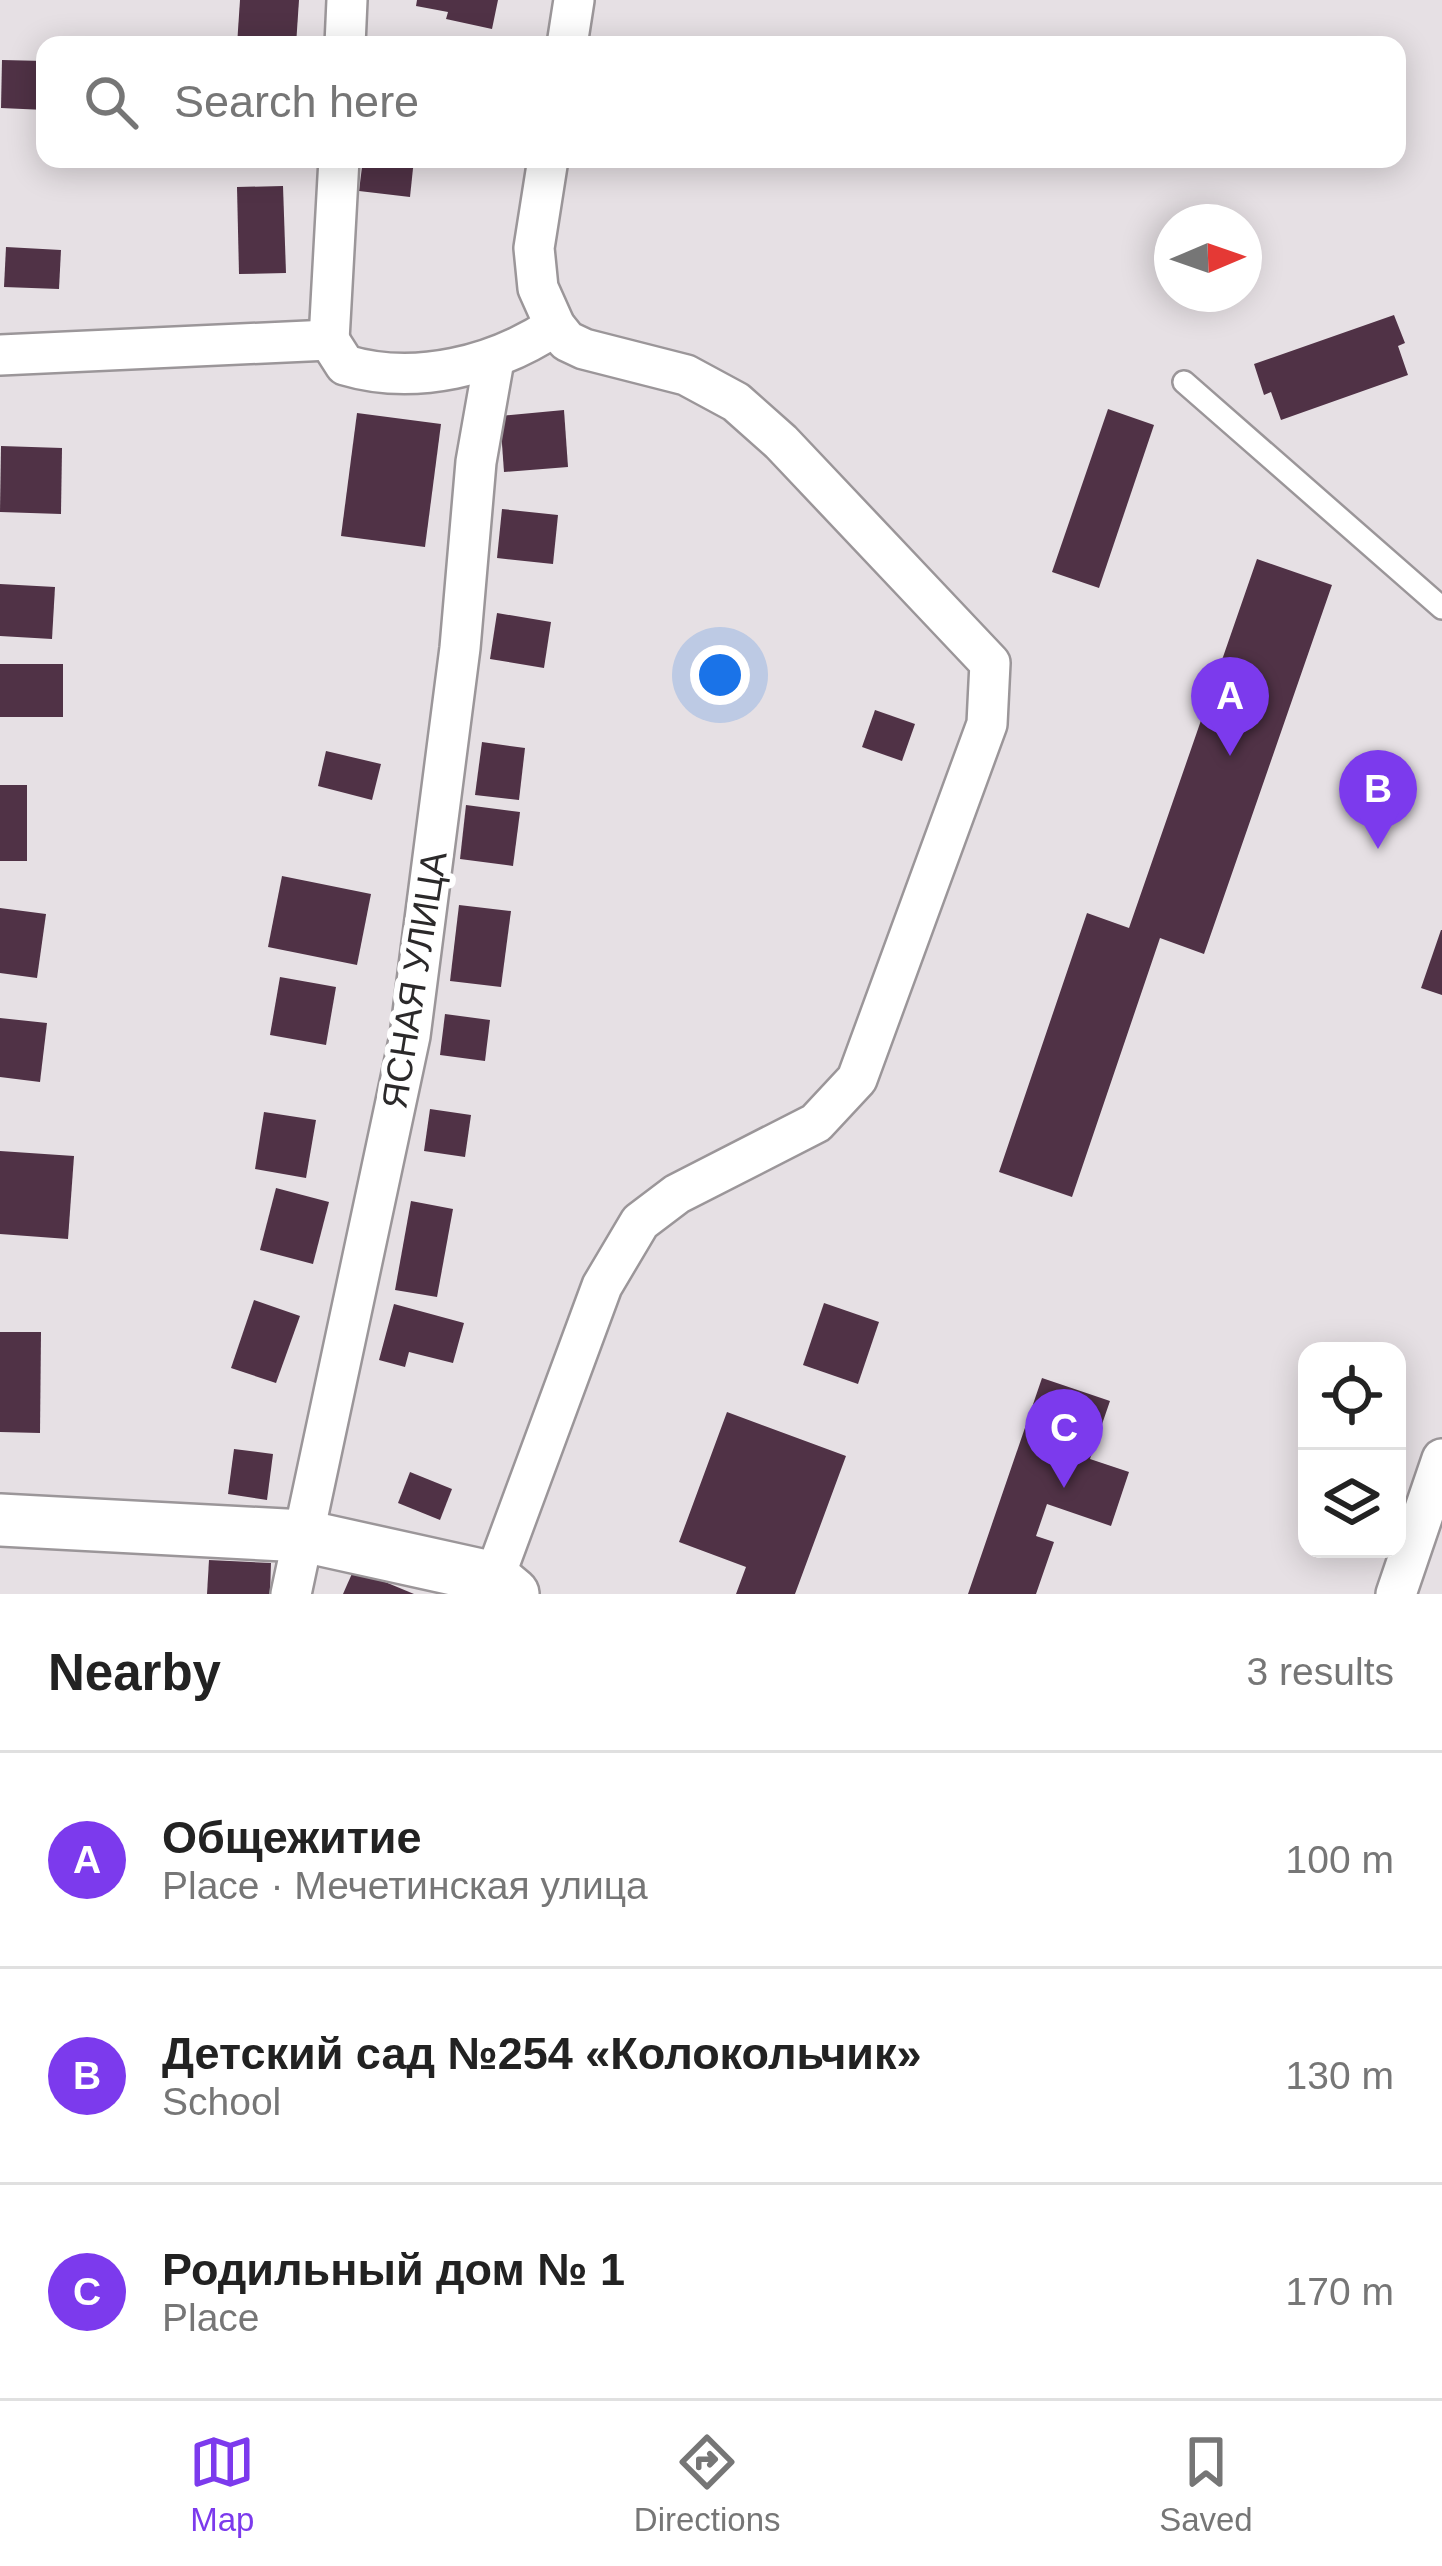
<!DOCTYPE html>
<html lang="en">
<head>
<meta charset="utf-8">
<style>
  :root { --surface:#fff; --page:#f2f2f2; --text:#222; --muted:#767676; --line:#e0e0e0; --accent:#7c3aed }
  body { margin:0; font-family:Helvetica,sans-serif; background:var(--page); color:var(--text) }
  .controls { position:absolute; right:36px; bottom:36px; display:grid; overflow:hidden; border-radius:24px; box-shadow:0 6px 30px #0003 }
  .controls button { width:108px; height:108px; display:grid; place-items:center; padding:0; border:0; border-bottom:3px solid var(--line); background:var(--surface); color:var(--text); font:60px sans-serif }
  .compass { position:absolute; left:1154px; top:204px; width:108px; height:108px; border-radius:50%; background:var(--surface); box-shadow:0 6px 30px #0003; rotate:88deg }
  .you { position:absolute; left:720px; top:675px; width:42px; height:42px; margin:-30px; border:9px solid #fff; border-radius:50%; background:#1a73e8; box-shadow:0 0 0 18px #1a73e833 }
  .badge { display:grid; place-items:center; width:78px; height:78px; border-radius:50%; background:var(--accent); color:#fff; font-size:39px; font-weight:700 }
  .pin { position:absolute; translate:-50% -99px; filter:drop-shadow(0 3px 6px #0008) }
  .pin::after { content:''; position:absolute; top:63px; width:42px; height:36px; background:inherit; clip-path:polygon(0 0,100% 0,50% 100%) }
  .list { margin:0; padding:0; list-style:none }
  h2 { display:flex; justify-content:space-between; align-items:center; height:156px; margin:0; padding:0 48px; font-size:51px }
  h2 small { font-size:39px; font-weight:400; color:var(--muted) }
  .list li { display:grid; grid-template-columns:78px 1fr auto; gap:36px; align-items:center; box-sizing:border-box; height:216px; padding:0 48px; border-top:3px solid var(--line) }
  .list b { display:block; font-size:45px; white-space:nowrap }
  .list p { margin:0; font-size:39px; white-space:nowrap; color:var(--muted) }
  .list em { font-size:39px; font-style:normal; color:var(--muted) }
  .icon { flex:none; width:66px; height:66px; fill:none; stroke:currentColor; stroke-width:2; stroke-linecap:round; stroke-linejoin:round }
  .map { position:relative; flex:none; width:1442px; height:1594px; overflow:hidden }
  .search { position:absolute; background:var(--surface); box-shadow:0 6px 30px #0003; left:36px; right:36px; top:36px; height:132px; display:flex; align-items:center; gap:30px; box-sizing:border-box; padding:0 42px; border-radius:24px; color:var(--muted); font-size:45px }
  .sheet { height:804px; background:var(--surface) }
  nav { display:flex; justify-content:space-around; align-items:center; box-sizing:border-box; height:168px; border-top:3px solid var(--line); background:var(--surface); font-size:33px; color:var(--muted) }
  nav a { display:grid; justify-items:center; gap:6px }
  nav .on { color:var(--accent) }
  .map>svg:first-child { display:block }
</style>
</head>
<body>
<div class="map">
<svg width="1442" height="1594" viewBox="0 0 1442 1594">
  <rect width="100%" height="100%" fill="#e6e0e4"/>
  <g fill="#503246">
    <polygon points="240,0 299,0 296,45 237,45"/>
    <polygon points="417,0 498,0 492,29 446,19 448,12 416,6"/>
    <polygon points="2,60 45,61 45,110 1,108"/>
    <polygon points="363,159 414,159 410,197 359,191"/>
    <polygon points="283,186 286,273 239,274 237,187"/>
    <polygon points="6,247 61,250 59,289 4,287"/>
    <polygon points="1394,315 1405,343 1398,346 1408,375 1281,420 1271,392 1264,395 1254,364"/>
    <polygon points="1108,409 1154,425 1099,588 1052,572"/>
    <polygon points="564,410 568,467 504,472 500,416"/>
    <polygon points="357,413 441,424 425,547 341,536"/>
    <polygon points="1,446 62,448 61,514 0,512"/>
    <polygon points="502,509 558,515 553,564 497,558"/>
    <polygon points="1257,559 1332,585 1204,954 1160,938 1072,1197 999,1172 1087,913 1129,928"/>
    <polygon points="0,584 55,587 52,639 0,636"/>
    <polygon points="497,613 551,622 544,668 490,659"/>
    <rect x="0" y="664" width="63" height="53"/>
    <polygon points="875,710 915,724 902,761 862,747"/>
    <polygon points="482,742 525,748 519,800 475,795"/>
    <polygon points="326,751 381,764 372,800 318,786"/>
    <rect x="0" y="785" width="27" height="76"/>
    <polygon points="466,805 520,812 513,866 460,859"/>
    <polygon points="282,876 371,894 357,965 268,947"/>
    <polygon points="459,905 511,911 501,987 450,981"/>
    <polygon points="0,908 46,914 37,978 0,973"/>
    <polygon points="1441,930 1442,930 1442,995 1421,988"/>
    <polygon points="280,977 336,987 326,1045 270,1035"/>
    <polygon points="445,1014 490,1020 485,1061 440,1055"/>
    <polygon points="0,1018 47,1023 40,1082 0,1077"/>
    <polygon points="430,1109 471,1115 465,1157 424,1151"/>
    <polygon points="264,1112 316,1120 306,1178 255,1169"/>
    <polygon points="0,1151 74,1156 68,1239 0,1234"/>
    <polygon points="276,1188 329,1202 313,1264 260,1250"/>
    <polygon points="411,1201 453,1209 437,1297 395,1290"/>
    <polygon points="254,1300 300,1316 276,1383 231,1368"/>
    <polygon points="824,1303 879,1322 858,1384 803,1365"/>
    <polygon points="394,1304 464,1323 453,1363 409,1352 405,1367 379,1360"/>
    <polygon points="0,1332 41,1332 40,1433 0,1432"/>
    <polygon points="1042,1378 1110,1401 1090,1459 1129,1472 1111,1526 1047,1504 1036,1536 1054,1542 1036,1594 968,1594"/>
    <polygon points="727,1412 846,1456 795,1594 736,1594 746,1567 679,1542"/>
    <polygon points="234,1449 273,1454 267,1500 228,1494"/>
    <polygon points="410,1472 452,1489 440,1520 398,1503"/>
    <polygon points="209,1560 271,1563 270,1594 207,1594"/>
    <polygon points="354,1569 414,1594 343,1594"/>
  </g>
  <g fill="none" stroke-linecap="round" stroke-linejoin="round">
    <defs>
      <polyline id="service" points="1184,382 1442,608"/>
      <g id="minor">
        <polyline points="345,45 347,0"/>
        <polyline points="567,45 574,0"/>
        <path d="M329,340L345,365C415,386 495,366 555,326"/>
        <polyline points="329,340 339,159"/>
        <polyline points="0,355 329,340"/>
        <polyline points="494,1578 602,1286 640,1222 677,1194 816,1123 857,1079 987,724 990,663 781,442 736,402 686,375 584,349 567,341 555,326 538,288 534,248 548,159"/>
        <polyline points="291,1594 410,1036 460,648 476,462 494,360"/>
        <polyline points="1396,1594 1442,1459"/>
      </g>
      <polyline id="tertiary" points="0,1520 304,1536 494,1578 513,1594"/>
    </defs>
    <use href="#service" stroke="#9b9699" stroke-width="26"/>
    <use href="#minor" stroke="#9b9699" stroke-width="44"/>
    <use href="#tertiary" stroke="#9b9699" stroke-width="56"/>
    <use href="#service" stroke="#fff" stroke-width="21"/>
    <use href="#minor" stroke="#fff" stroke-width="39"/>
    <use href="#tertiary" stroke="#fff" stroke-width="51"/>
  </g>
  <g text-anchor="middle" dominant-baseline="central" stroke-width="12" stroke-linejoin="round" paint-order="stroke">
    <g font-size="36" fill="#2b292a" stroke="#fff">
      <text transform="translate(414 980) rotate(-81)">ЯСНАЯ УЛИЦА</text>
    </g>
  </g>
</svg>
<div class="controls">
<button><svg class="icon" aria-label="locate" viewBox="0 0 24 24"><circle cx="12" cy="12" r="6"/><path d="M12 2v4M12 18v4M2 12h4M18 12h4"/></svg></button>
<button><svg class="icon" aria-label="layers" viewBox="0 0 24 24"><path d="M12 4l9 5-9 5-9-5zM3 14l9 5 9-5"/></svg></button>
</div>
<svg class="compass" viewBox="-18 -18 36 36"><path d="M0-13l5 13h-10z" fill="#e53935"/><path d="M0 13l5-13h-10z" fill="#767676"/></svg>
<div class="you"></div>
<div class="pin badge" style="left:1230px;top:756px">A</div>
<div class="pin badge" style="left:1378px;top:849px">B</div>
<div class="pin badge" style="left:1064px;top:1488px">C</div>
<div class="search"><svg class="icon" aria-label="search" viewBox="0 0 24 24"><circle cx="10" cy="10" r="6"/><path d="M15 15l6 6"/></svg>Search here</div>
</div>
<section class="sheet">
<h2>Nearby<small>3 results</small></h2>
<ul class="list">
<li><span class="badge">A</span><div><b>Общежитие</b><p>Place · Мечетинская улица</p></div><em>100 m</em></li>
<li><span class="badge">B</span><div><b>Детский сад №254 «Колокольчик»</b><p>School</p></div><em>130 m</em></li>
<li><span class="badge">C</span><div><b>Родильный дом № 1</b><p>Place</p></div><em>170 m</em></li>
</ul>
</section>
<nav>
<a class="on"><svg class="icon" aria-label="map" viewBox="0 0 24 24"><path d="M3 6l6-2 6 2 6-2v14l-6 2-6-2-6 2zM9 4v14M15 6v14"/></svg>Map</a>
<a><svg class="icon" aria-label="directions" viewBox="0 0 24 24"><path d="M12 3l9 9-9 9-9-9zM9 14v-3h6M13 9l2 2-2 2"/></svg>Directions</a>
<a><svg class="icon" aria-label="saved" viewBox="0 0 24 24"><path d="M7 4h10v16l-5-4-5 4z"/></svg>Saved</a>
</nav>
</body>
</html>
